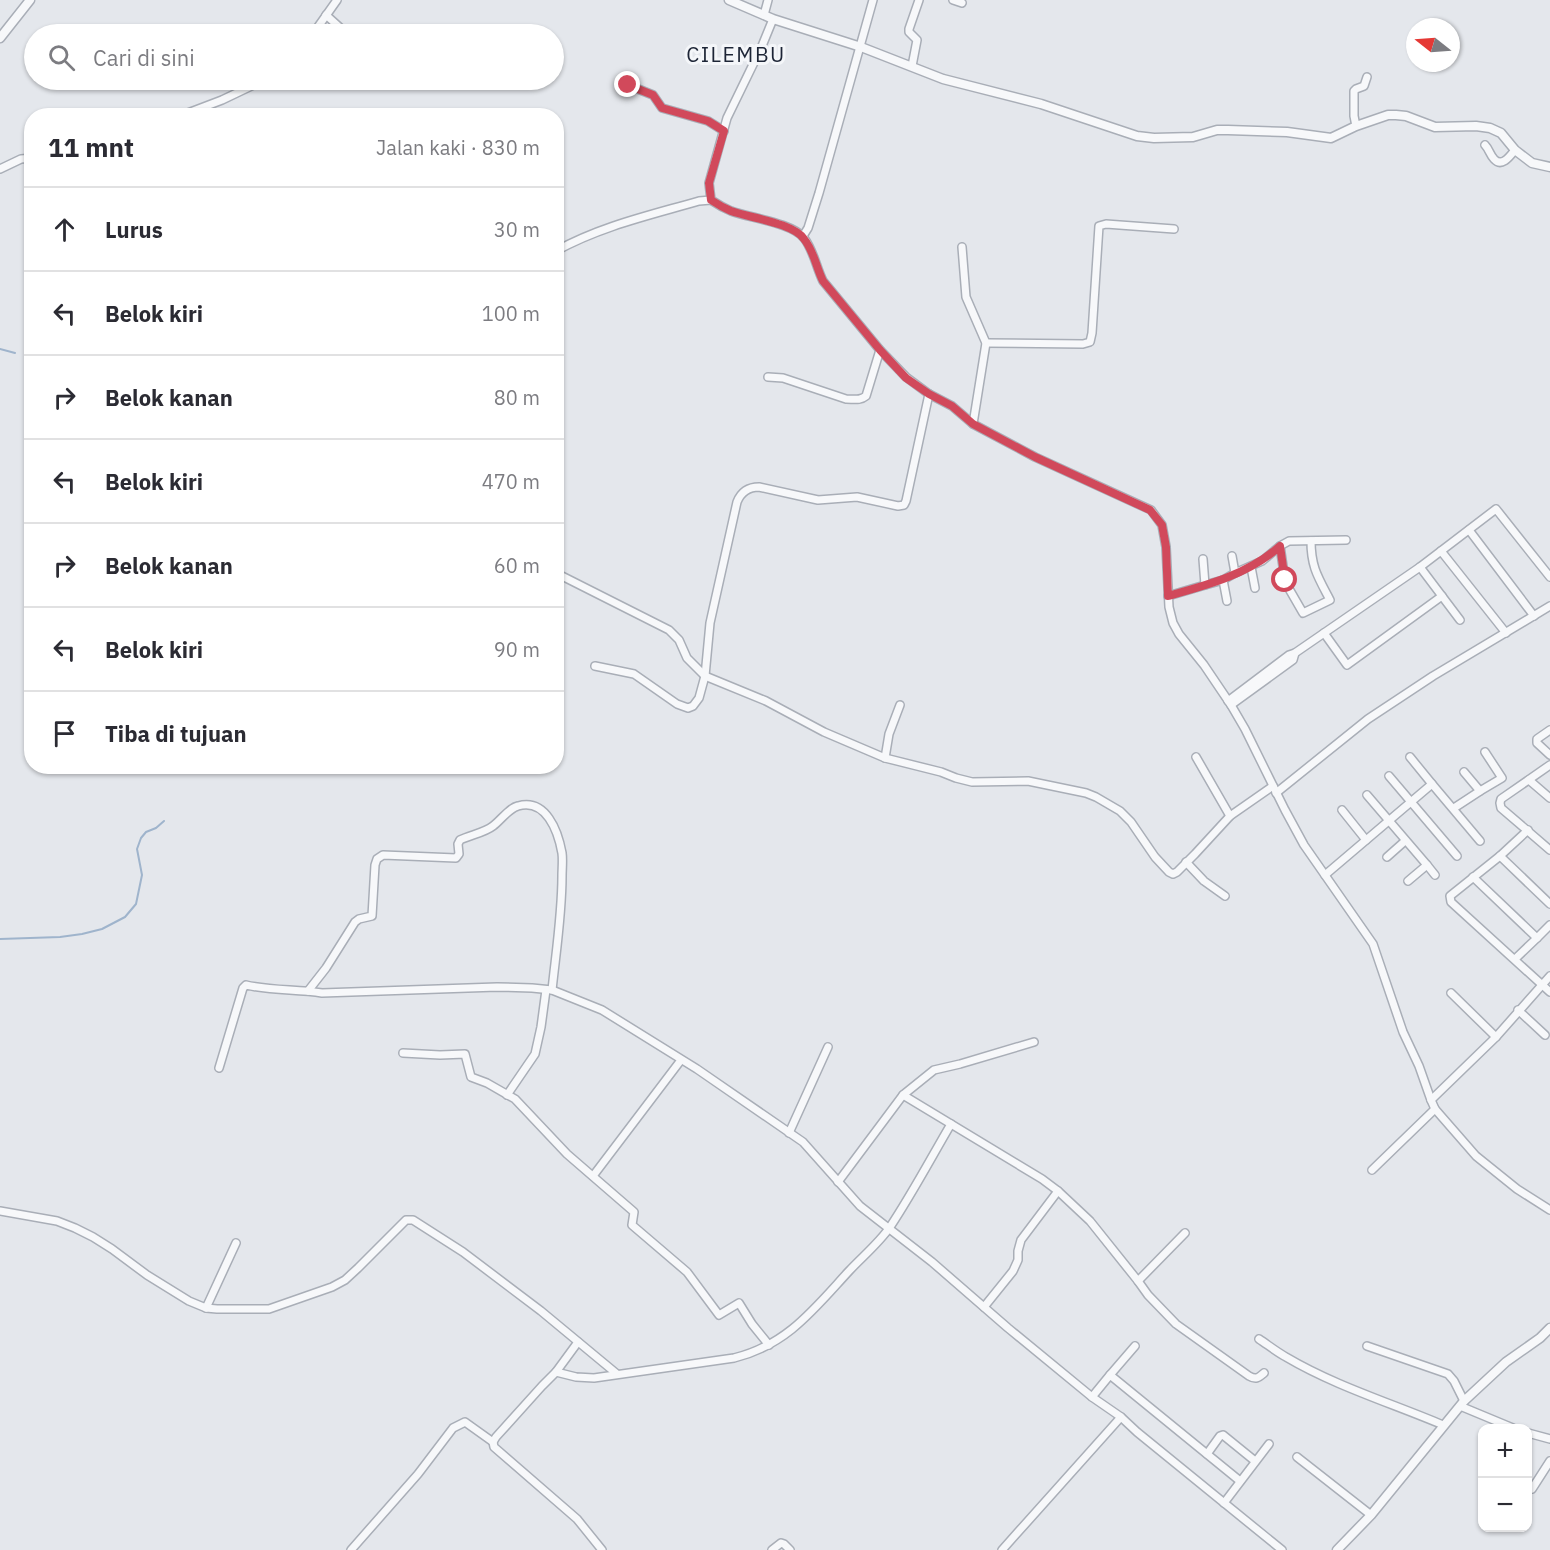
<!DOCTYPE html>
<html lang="id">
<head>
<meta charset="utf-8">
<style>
  :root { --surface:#fff; --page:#f7f7f7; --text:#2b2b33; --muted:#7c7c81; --line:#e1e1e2 }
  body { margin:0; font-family:"IBM Plex Sans",sans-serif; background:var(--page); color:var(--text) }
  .controls { position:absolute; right:18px; bottom:18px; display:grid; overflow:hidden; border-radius:12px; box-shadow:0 2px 4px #0004 }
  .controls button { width:54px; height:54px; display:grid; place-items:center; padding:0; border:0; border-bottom:2px solid var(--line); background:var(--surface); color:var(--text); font:30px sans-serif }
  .compass { position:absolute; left:1406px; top:18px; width:54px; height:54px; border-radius:50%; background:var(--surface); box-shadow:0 2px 4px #0004; rotate:287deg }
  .stop { position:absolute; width:18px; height:18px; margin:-14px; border:4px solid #d1495b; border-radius:50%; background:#fff }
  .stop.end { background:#d1495b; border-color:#fff; box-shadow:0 2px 6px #0008 }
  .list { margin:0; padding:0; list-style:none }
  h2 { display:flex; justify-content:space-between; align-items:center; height:78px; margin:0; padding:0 24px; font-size:26px }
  h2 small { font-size:20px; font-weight:400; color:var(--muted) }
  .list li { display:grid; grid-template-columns:39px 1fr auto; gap:18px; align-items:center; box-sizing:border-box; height:84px; padding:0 24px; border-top:2px solid var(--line) }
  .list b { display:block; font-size:22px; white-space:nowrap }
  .list em { font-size:20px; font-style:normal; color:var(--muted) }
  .icon { flex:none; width:33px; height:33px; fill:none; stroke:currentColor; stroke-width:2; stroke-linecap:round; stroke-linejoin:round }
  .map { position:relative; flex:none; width:1550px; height:1550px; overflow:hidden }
  .search { position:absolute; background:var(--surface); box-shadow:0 2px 4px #0004; left:24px; top:24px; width:540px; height:66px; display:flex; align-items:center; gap:15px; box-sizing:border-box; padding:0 21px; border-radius:33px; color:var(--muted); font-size:22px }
  .panel { position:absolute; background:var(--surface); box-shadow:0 2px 4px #0004; left:24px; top:108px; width:540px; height:666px; border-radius:24px }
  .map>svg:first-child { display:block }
</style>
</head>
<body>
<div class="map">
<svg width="1550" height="1550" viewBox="0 0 1550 1550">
  <rect width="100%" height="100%" fill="#e4e7ec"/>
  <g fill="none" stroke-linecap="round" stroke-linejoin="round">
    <g stroke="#9fb4cc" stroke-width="2">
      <polyline points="0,349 15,353"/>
      <polyline points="0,939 60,937 82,934 102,929 125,917 136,904 142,875 137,849 141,838 146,832 156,828 164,821"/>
    </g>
    <defs>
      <g id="minor">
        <polyline points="953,0 962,3"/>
        <polyline points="326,15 347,34"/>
        <polyline points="764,15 768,0"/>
        <path d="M773,19L762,46L727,118L709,183L711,200C717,204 724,208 731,211C750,218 793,223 804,238C814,251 816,267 823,281L880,350L906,377L929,394L952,406L973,424L1035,457L1151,510L1162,525L1166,547L1169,607L1173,623L1179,634L1204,665L1231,705L1245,729L1285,810L1304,845L1373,944L1403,1032L1419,1066L1431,1100L1435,1109L1476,1156L1517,1189L1550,1210"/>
        <polyline points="313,34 337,0"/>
        <polyline points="912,66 917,40 909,32 909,29 919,0"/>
        <polyline points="628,85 653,95 662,108 708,121 724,131"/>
        <polyline points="180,116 222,100 264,80"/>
        <polyline points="1356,126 1354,116 1354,91 1356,89 1364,86 1367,77"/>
        <path d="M1485,145C1489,149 1490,155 1494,159C1502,168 1510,156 1515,150"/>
        <polyline points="0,169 21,159 32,158"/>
        <polyline points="803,236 808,228 819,193 873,0"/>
        <polyline points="962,247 966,297 986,343 973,424"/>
        <path d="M556,251C601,226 651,215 699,201L711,200"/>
        <polyline points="986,343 1083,344 1090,342 1092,333 1099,226 1106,224 1174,229"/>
        <path d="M768,377L783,378L846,399C854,399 860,401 866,396L880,350"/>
        <polyline points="1469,530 1534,616"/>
        <path d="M1280,546L1285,580L1288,587L1303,613L1330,600C1318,577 1311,567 1311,541"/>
        <polyline points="1441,551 1420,567 1460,620"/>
        <polyline points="1251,567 1255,588"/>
        <polyline points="556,573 669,630 679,640 687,658 705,676 766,701 824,732 885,758 941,772 956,778 972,782 1028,781 1086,793 1096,797 1120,811 1131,822 1155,857 1169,872 1173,874 1177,872 1195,854 1230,816 1273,786"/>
        <polyline points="1235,573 1262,561 1280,546 1289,541 1346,540"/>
        <polyline points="1223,580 1227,601"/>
        <polyline points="1205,585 1223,580 1235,573 1232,556"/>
        <polyline points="1168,596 1205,585 1203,559"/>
        <polyline points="1324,633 1347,665 1442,596"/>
        <polyline points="1506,633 1441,551 1496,509 1550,577"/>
        <path d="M595,666L634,674L677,704L688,708L693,706L699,698L705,676L710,623L737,502C741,492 748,487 759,487L818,500L857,497L898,506L904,505L906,501L929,394"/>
        <polyline points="1228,701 1289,655 1295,653 1420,567"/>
        <polyline points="1231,705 1293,660 1295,653"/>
        <polyline points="1550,730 1537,739 1537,743 1550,755"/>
        <polyline points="1196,757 1230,816"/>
        <polyline points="885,758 889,734 900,705"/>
        <polyline points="1550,765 1501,799 1500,803 1501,808 1550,850"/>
        <polyline points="1389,776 1457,856"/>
        <polyline points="1529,780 1550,798"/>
        <polyline points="1432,784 1480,841"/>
        <polyline points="1480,791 1502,778 1485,752"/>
        <polyline points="1276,793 1368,719 1433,676 1550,606"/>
        <polyline points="1367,795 1427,865 1408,881"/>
        <polyline points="1454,808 1480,791 1464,772"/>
        <polyline points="1342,810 1366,840"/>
        <polyline points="1528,830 1500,856 1450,896 1451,902 1550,992"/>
        <polyline points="1500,856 1550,904"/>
        <polyline points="1387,857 1405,841"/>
        <polyline points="1186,862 1204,881 1225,896"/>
        <polyline points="1427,865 1435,875"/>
        <polyline points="1325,875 1432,784 1410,757"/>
        <polyline points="1473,877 1537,938 1515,959"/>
        <polyline points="1537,938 1550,925"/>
        <path d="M308,991L326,968L355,922L359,919L372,916L375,865L377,859L383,855L456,858L459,854L458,844L460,840C470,835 484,833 493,826C501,820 509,808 518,806C546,798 558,831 562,853C563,860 562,869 562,876C562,914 556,952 552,990"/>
        <polyline points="1451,993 1496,1037"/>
        <polyline points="1518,1010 1545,1035"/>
        <polyline points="403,1053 440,1055 465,1054 471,1077 487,1083 515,1099 567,1154 634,1212 632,1225 687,1272 719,1315 739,1303 752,1324 769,1345"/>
        <path d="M219,1068L243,988L246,985C272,991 296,989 322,993L497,987L532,988L552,990L602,1010L697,1069L803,1142L860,1206L932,1262L1008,1328L1092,1397L1121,1417L1137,1432L1282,1550"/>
        <polyline points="507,1095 535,1054 541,1027 546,990"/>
        <path d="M903,1095L1042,1179L1058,1191L1090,1221L1138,1281L1148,1295L1176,1324L1249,1376C1256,1380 1258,1378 1264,1373"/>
        <polyline points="1431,1100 1496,1037 1550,976"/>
        <polyline points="789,1133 828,1047"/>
        <polyline points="1372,1170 1435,1109"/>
        <polyline points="593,1176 681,1060"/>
        <polyline points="838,1182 903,1095 934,1070 960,1064 1034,1042"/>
        <polyline points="0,1211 57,1221 75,1228 93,1237 112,1249 147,1275 189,1301 206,1308 217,1309 269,1309 332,1287 345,1280 358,1268 406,1220 413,1220 463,1252 541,1311 617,1374"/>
        <polyline points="1138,1281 1185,1233"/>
        <polyline points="984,1307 1013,1271 1018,1260 1018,1251 1021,1240 1058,1191"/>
        <polyline points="206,1308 236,1243"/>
        <path d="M1259,1339C1268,1345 1277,1352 1286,1357C1335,1386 1391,1403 1443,1425"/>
        <polyline points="1367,1346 1448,1374 1454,1381 1464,1401"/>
        <polyline points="556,1372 578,1342"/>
        <polyline points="1110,1375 1135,1346"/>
        <polyline points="1092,1397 1110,1375 1240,1481"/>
        <polyline points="1460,1406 1513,1428"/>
        <polyline points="1528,1433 1550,1439"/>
        <polyline points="1207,1454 1220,1436 1223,1435 1255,1461"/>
        <polyline points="1297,1457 1371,1515"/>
        <polyline points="1532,1489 1550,1461"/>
        <polyline points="1224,1503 1269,1444"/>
        <polyline points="351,1550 418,1474 453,1428 465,1422 493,1442"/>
        <path d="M602,1550L577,1519L494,1447L493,1442L496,1437L542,1386L556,1372L576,1377L594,1378L734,1358C787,1345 814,1309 849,1271C862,1257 879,1243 890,1227C912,1194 931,1158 951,1124"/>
        <polyline points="772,1550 781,1543 784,1544 790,1550"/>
        <polyline points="1002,1550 1121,1417"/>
      </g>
      <g id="tertiary">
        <polyline points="729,0 773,19 861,47 943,79 1041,104 1137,136 1154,138 1193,137 1217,130 1228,130 1287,132 1331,138 1356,126 1388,115 1396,115 1406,116 1435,127 1476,126 1490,128 1501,133 1515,150 1532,163 1550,167"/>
        <polyline points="0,38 30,0"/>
        <polyline points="1337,1550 1371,1515 1464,1401 1506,1362 1540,1338 1550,1328"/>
      </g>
    </defs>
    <use href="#minor" stroke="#a9aeb7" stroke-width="10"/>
    <use href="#tertiary" stroke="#a9aeb7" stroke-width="11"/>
    <use href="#minor" stroke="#f7f8fa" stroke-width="7"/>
    <use href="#tertiary" stroke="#f7f8fa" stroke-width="8"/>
  </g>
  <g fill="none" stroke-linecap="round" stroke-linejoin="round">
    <path stroke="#d1495b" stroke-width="8" d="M628,85L653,95L662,108L708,121L724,131L709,183L711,200C717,204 724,208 731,211C750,218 793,223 804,239C814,251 816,267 823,281L880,350L906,378L929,394L952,406L973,424L1035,457L1150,510L1162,525L1166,547L1168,596C1208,585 1249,574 1280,546L1285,580"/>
  </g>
  <g text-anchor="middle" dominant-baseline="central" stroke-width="6" stroke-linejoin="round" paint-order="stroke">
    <g font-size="21" letter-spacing="1.5" fill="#1d2536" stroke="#f4f6f9">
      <text x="736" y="54">CILEMBU</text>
    </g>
  </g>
</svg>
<div class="controls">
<button>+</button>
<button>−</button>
</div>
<svg class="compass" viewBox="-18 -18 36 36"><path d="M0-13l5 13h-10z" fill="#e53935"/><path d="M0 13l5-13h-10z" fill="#7c7c81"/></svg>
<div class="stop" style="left:1285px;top:580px"></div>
<div class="stop end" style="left:628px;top:85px"></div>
<div class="search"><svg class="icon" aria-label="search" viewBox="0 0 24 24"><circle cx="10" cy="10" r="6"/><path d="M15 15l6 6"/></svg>Cari di sini</div>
<section class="panel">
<h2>11 mnt<small>Jalan kaki · 830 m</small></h2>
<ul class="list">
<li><svg class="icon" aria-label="ahead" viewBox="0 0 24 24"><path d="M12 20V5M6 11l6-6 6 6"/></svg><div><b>Lurus</b></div><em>30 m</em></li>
<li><svg class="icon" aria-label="left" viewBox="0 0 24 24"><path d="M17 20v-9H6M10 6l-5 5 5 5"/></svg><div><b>Belok kiri</b></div><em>100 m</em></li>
<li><svg class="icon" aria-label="right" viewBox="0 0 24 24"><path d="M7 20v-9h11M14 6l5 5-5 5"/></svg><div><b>Belok kanan</b></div><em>80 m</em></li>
<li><svg class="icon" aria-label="left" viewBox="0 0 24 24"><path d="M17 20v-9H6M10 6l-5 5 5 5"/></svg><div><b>Belok kiri</b></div><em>470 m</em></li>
<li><svg class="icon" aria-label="right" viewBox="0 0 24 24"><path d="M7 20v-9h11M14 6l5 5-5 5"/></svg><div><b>Belok kanan</b></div><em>60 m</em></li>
<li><svg class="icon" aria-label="left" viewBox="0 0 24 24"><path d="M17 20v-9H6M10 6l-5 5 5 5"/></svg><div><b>Belok kiri</b></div><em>90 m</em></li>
<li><svg class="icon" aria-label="arrive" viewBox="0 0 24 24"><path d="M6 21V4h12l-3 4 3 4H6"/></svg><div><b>Tiba di tujuan</b></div></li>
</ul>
</section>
</div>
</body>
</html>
